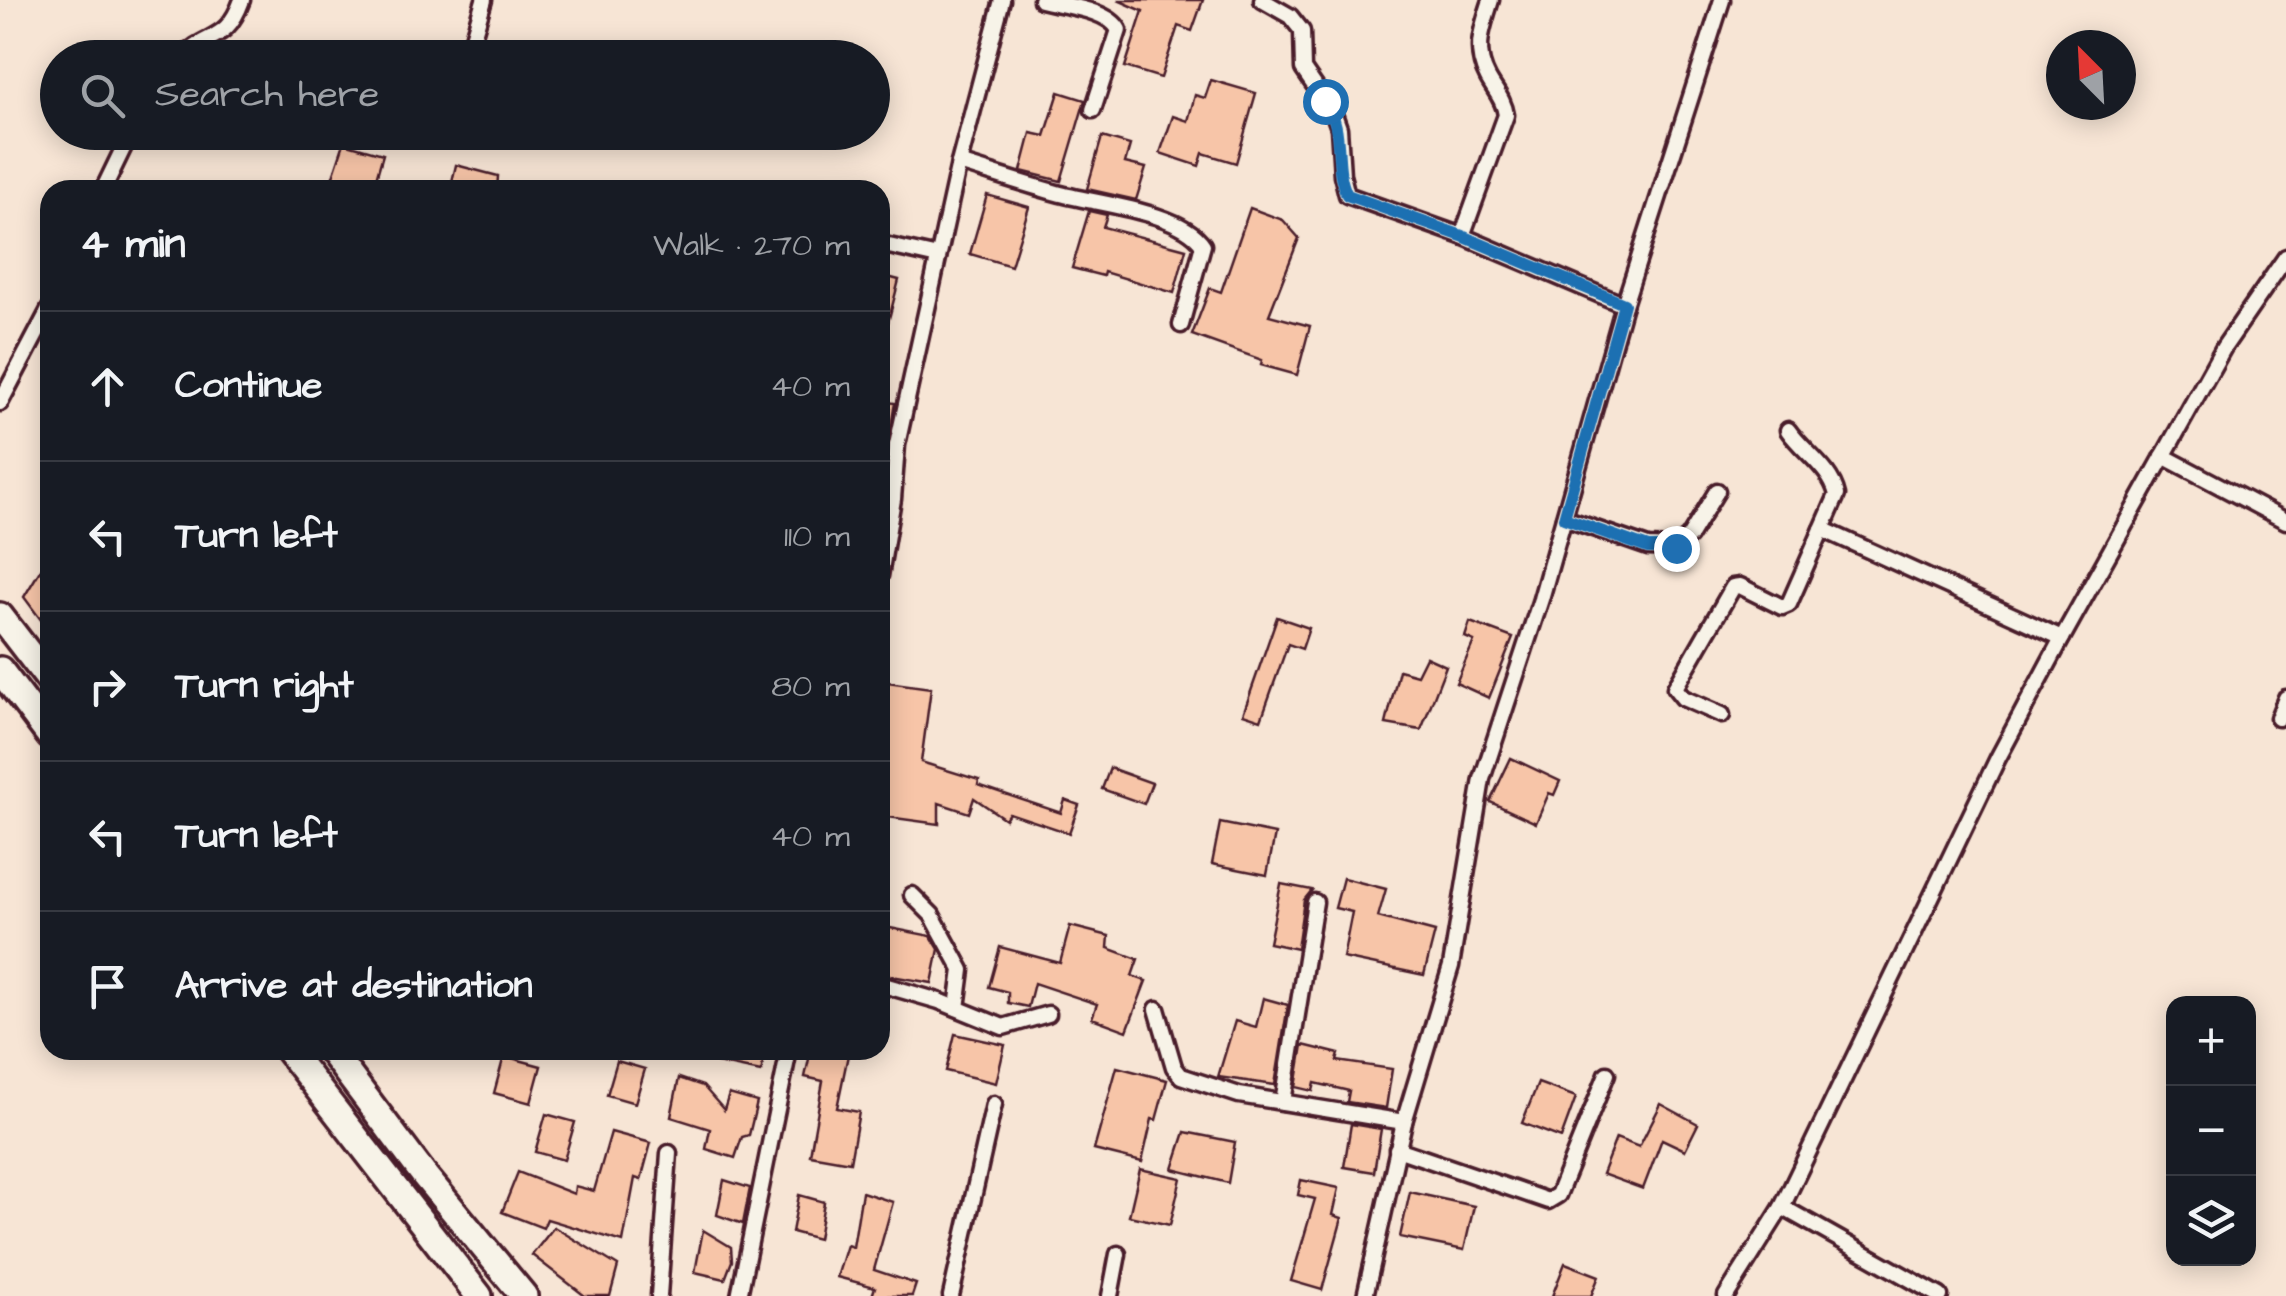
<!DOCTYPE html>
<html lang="en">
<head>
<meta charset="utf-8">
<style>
  :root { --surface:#171b24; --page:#242831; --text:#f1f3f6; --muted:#9ea1a6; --line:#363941 }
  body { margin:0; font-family:"Architects Daughter",sans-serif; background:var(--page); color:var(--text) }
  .controls { position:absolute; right:30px; bottom:30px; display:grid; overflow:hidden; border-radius:20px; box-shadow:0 5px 25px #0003 }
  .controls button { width:90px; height:90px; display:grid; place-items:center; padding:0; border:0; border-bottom:2px solid var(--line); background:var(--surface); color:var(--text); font:50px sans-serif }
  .compass { position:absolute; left:2046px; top:30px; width:90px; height:90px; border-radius:50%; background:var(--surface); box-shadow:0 5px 25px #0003; rotate:336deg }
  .stop { position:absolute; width:30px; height:30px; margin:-22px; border:8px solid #1f6fb2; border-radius:50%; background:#fff }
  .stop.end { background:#1f6fb2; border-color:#fff; box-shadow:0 2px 10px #0008 }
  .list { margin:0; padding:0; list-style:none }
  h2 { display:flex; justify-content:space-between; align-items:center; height:130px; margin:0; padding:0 40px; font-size:42px }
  h2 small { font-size:32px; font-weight:400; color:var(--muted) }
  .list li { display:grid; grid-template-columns:65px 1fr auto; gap:30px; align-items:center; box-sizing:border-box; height:150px; padding:0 40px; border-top:2px solid var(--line) }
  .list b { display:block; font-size:38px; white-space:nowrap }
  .list em { font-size:32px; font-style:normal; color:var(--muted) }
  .icon { flex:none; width:55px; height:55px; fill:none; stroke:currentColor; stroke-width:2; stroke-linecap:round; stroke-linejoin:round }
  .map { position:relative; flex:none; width:2286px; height:1296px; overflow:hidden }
  .search { position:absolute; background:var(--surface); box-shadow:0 5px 25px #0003; left:40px; top:40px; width:850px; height:110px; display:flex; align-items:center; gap:25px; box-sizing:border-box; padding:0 35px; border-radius:55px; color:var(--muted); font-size:38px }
  .panel { position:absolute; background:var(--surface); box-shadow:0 5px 25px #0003; left:40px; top:180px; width:850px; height:880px; border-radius:30px }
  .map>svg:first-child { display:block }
</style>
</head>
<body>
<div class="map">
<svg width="2286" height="1296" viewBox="0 0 2286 1296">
  <rect width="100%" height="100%" fill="#f7e5d5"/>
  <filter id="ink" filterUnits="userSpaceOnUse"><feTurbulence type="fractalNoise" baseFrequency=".01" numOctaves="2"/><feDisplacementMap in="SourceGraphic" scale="20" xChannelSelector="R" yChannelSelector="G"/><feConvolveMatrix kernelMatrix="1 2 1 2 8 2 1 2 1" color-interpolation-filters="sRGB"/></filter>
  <g filter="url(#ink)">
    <g fill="#f7c5a8" stroke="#4a1f2b" stroke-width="2.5">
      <polygon points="1118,0 1203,0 1192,31 1178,26 1161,78 1125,67 1143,11"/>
      <polygon points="1211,80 1256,93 1236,163 1203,153 1199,166 1160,153 1173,116 1188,121 1195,95 1205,98"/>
      <polygon points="1059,92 1085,100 1061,181 1021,171 1031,133 1045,136"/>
      <polygon points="1102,137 1130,145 1125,163 1146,168 1136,200 1087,189"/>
      <polygon points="344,143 383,154 373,189 332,179"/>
      <polygon points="456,165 498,176 497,190 450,190"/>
      <polygon points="987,195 1029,207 1011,266 970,254"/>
      <polygon points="1250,208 1283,220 1299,238 1269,315 1310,326 1297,375 1261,365 1262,360 1192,335 1210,288 1221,292"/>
      <polygon points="1089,211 1107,215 1103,227 1186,249 1174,293 1104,272 1103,276 1072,268"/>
      <polygon points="880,275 899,280 885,334 880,334"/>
      <polygon points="880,401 895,403 886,456 880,456"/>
      <polygon points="50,554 50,632 24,597"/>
      <polygon points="1277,617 1309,628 1302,649 1288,644 1261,720 1243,714"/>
      <polygon points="1470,622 1513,638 1489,698 1456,683 1474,641 1465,637"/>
      <polygon points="1426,657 1446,666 1421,730 1386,724 1399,670 1417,675"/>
      <polygon points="880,681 931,688 921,762 979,780 978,785 1061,813 1065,800 1079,805 1069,833 1009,813 1005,819 974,798 969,813 939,803 939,824 880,816"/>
      <polygon points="1511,758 1560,781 1554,795 1549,793 1536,823 1490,802"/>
      <polygon points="1110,768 1152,783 1144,804 1102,789"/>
      <polygon points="1220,823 1275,834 1267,875 1212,864"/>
      <polygon points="1343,878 1386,889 1378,917 1435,932 1424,975 1343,958 1352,912 1335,908"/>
      <polygon points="1281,884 1312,890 1304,900 1297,949 1269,943"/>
      <polygon points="880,926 931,936 939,949 932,983 880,974"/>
      <polygon points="1070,926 1109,936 1108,948 1138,959 1132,976 1146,981 1127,1031 1092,1018 1097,1004 1034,983 1028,1007 1008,1003 1008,992 989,987 1000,947 1060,963"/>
      <polygon points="1263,998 1288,1005 1275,1085 1218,1077 1235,1021 1256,1027"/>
      <polygon points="955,1034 1005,1045 996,1083 946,1071"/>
      <polygon points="1303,1045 1339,1054 1337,1061 1392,1069 1386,1108 1347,1102 1349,1091 1315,1083 1313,1091 1296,1087"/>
      <polygon points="719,1050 766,1050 761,1072 717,1063"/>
      <polygon points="811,1050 832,1054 832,1050 849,1050 837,1108 859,1112 850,1162 810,1155 823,1081 805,1077"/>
      <polygon points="504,1056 541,1066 531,1103 494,1093"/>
      <polygon points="617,1061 645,1069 635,1103 607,1095"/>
      <polygon points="1117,1067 1167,1080 1156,1120 1152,1119 1142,1162 1094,1150"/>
      <polygon points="679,1078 703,1086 724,1110 729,1094 757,1102 749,1135 742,1137 735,1158 706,1149 710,1129 671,1117"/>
      <polygon points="1538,1083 1576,1097 1561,1138 1522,1123"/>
      <polygon points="1661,1104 1698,1124 1685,1150 1662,1139 1643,1189 1602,1174 1616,1138 1639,1147"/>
      <polygon points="546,1114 575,1122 564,1160 535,1152"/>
      <polygon points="1351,1124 1381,1129 1374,1172 1344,1167"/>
      <polygon points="611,1132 651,1143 641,1180 635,1178 623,1242 547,1219 543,1228 502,1212 518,1172 574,1194 575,1186 594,1191"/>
      <polygon points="1185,1132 1235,1142 1228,1183 1173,1169"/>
      <polygon points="1140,1169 1181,1178 1170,1225 1129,1216"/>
      <polygon points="724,1180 750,1188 743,1224 717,1215"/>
      <polygon points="1301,1180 1339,1188 1333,1215 1342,1218 1322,1290 1291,1281 1315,1199 1298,1195"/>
      <polygon points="862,1192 893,1202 874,1270 916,1284 912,1296 872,1296 875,1287 837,1277 847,1245 853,1247"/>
      <polygon points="1410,1192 1474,1206 1464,1250 1400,1237"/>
      <polygon points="799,1195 824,1202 818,1239 792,1232"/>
      <polygon points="554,1227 618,1266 610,1296 585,1296 532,1255"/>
      <polygon points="703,1230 731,1247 732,1261 725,1279 695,1272"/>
      <polygon points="1565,1263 1599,1276 1591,1296 1552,1296"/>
    </g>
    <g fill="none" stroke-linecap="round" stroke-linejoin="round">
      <defs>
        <g id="street">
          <path d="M1041,0C1063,6 1108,9 1119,30L1093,110"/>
          <polyline points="1262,0 1290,16 1302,31 1303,69 1334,114 1339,128 1342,175 1347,195 1462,236 1624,305"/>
          <path d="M182,58C207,31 226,44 242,0"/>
          <polyline points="467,58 484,0"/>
          <path d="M959,163C992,173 1024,184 1057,193C1095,204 1181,211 1203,245L1181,325"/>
          <polyline points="103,190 131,132"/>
          <path d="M1462,236L1506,115C1504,100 1495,91 1488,78C1473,50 1482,29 1491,0"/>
          <polyline points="880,244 938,257"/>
          <polyline points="0,403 50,308"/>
          <polyline points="2163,456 2286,521"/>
          <polyline points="1564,518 1648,547 1676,548 1689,537 1717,491"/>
          <polyline points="1822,529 2062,638"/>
          <polyline points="880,576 893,499 897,445 959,163 1002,0"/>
          <path d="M1722,715L1683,698L1675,688L1733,587L1740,586L1782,607L1789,604L1837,495C1831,468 1803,452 1788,430"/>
          <polyline points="2278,718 2286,698"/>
          <polyline points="912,895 932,915 962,970 957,1008"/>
          <polyline points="880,984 939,1001 1003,1027 1048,1014"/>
          <polyline points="1157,1009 1174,1067 1181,1076 1239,1095 1404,1122"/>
          <polyline points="1283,1102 1315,902"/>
          <polyline points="1397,1149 1548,1201 1558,1195 1607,1074"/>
          <polyline points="1782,1207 1940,1296"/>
          <polyline points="659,1296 669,1153"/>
          <polyline points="739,1296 789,1050"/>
          <polyline points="951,1296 994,1104"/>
          <polyline points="1110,1296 1118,1254"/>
          <polyline points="1365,1296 1404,1122 1451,966 1482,779 1541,599 1624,305 1722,0"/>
          <polyline points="1726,1296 1782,1207 1998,758 2062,638 2224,347 2286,257"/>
        </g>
        <g id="highway">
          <polyline points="0,616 50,681"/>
          <polyline points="0,670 50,736"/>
          <polyline points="288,1050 479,1296"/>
          <polyline points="330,1050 424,1175 524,1296"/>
        </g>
      </defs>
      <use href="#street" stroke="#4a1f2b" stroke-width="21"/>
      <use href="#highway" stroke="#4a1f2b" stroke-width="32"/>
      <use href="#street" stroke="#f7f3e8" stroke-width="14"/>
      <use href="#highway" stroke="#f7f3e8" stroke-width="25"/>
    </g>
  </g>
  <g fill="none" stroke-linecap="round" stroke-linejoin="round" filter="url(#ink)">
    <path stroke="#1f6fb2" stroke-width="12" d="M1325,101C1346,130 1332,164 1347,195L1462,236L1624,304L1564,518L1648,548H1676"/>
  </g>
</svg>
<div class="controls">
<button>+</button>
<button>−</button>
<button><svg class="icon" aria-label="layers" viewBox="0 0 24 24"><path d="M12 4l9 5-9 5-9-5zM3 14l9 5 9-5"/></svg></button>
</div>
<svg class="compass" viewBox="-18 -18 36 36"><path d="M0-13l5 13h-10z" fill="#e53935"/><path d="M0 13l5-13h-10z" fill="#9ea1a6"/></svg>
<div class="stop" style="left:1325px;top:101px"></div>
<div class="stop end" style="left:1676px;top:548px"></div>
<div class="search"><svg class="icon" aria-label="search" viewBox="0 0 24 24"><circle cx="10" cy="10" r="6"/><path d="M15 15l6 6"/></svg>Search here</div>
<section class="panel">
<h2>4 min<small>Walk · 270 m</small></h2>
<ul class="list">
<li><svg class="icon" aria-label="ahead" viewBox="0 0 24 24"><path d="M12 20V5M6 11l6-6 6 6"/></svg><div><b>Continue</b></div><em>40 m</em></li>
<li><svg class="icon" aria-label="left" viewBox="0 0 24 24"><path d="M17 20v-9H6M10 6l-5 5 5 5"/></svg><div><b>Turn left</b></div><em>110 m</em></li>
<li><svg class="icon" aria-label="right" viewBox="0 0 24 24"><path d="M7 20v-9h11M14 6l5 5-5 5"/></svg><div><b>Turn right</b></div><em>80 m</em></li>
<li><svg class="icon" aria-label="left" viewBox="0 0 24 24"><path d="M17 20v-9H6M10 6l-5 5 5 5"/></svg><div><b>Turn left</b></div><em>40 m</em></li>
<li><svg class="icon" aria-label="arrive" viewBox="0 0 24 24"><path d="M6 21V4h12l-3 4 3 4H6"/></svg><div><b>Arrive at destination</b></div></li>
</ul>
</section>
</div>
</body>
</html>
